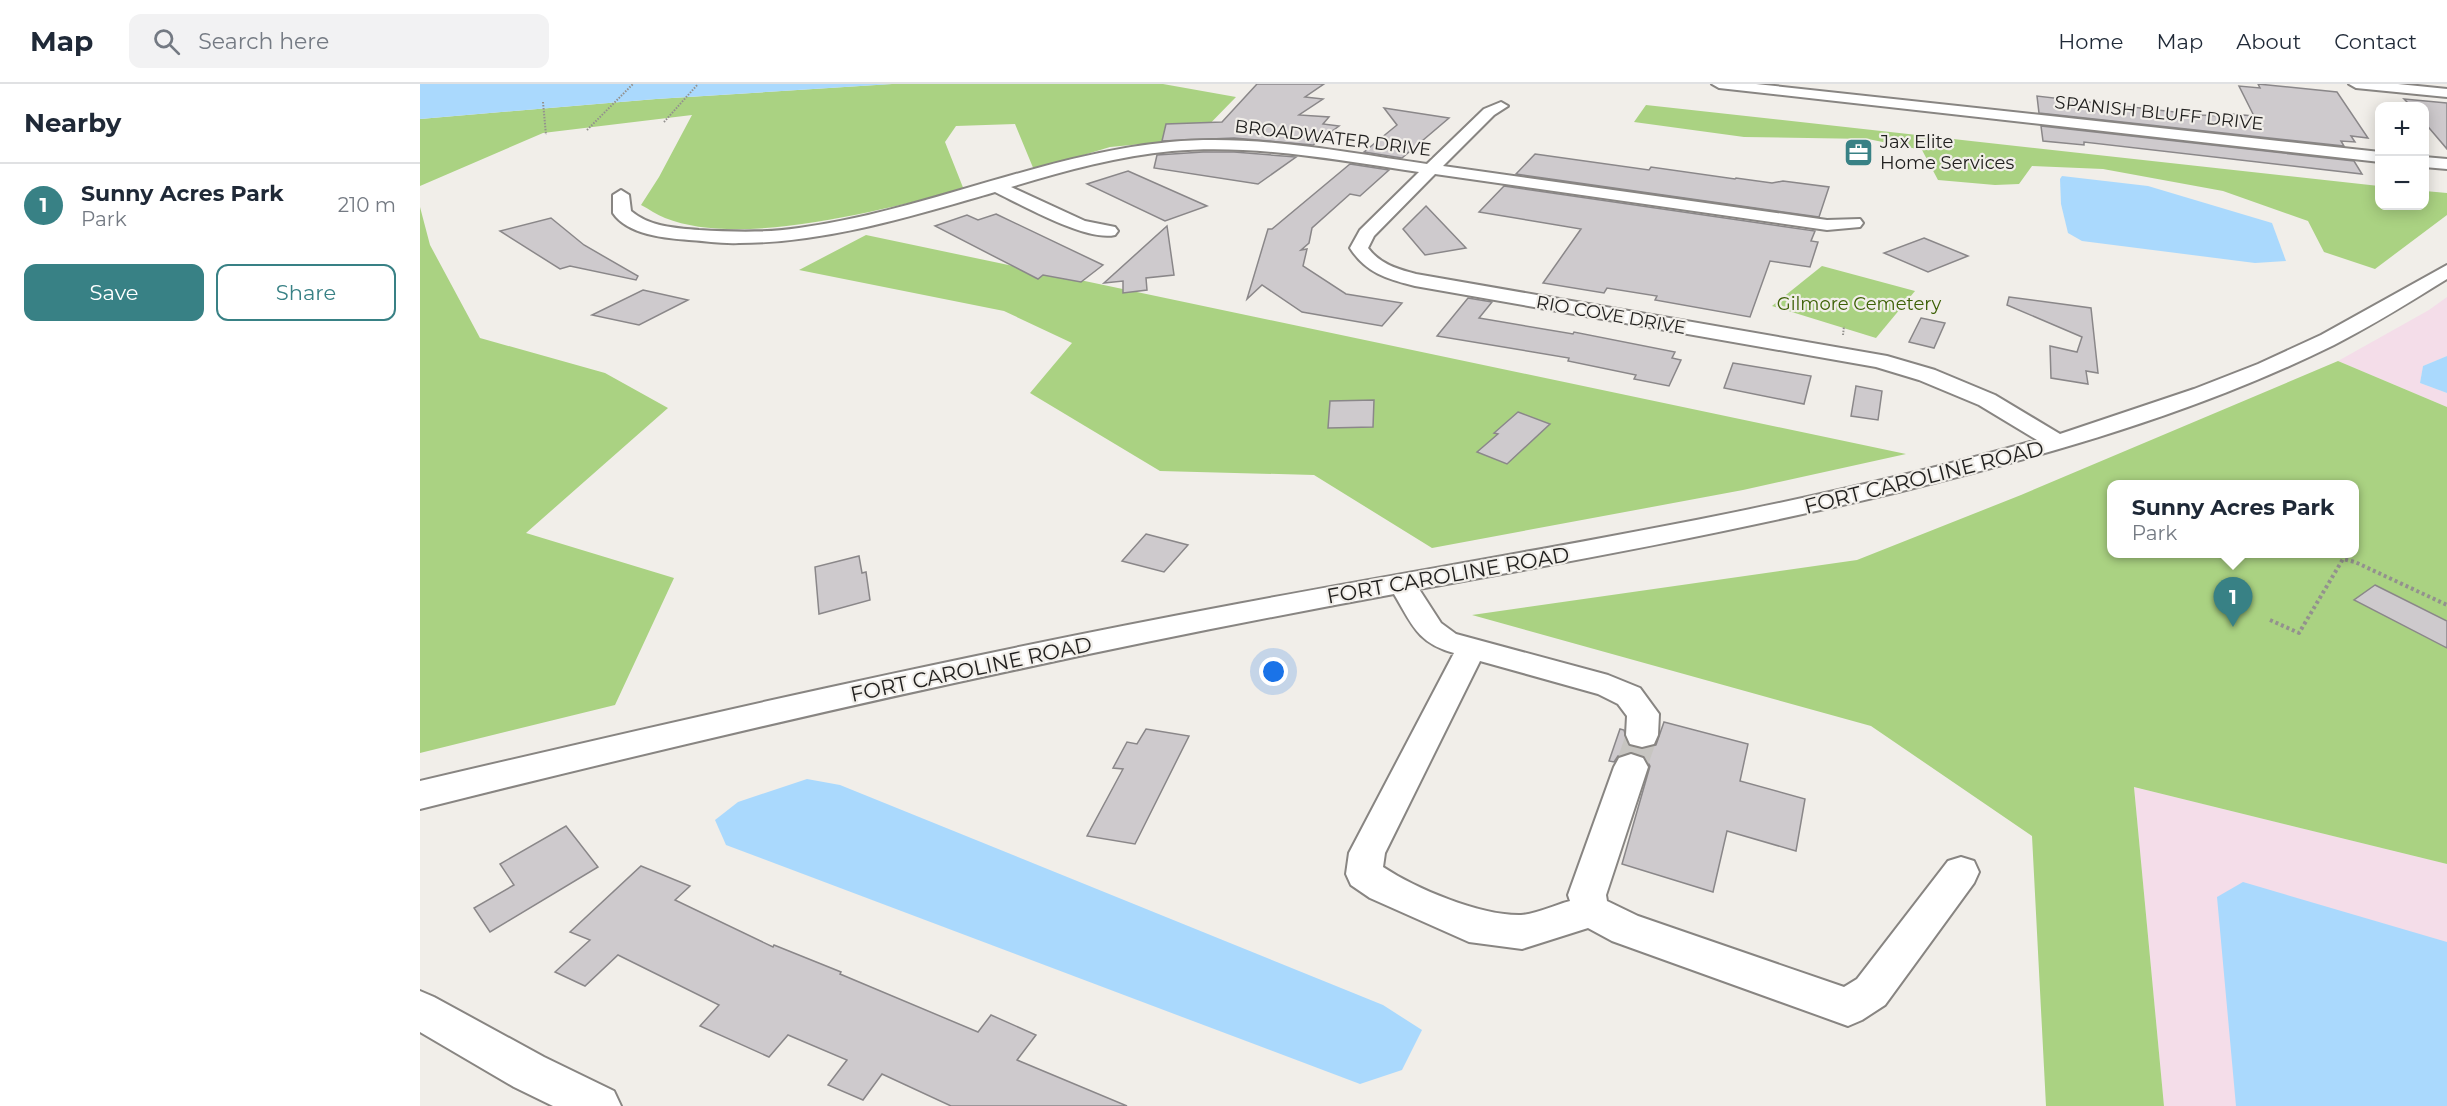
<!DOCTYPE html>
<html lang="en">
<head>
<meta charset="utf-8">
<style>
  :root { --surface:#fff; --page:#f2f2f3; --text:#1f2937; --muted:#747a83; --line:#e0e1e3; --accent:#388185 }
  body { margin:0; font-family:Montserrat,sans-serif; background:var(--page); color:var(--text) }
  .controls { position:absolute; right:18px; top:18px; display:grid; overflow:hidden; border-radius:12px; box-shadow:0 3px 15px #0003 }
  .controls button { width:54px; height:54px; display:grid; place-items:center; padding:0; border:0; border-bottom:2px solid var(--line); background:var(--surface); color:var(--text); font:30px sans-serif }
  .you { position:absolute; left:854px; top:588px; width:21px; height:21px; margin:-15px; border:4px solid #fff; border-radius:50%; background:#1a73e8; box-shadow:0 0 0 9px #1a73e833 }
  .badge { display:grid; place-items:center; width:39px; height:39px; border-radius:50%; background:var(--accent); color:#fff; font-size:20px; font-weight:700 }
  .pin { position:absolute; translate:-50% -50px; filter:drop-shadow(0 2px 3px #0008) }
  .pin::after { content:''; position:absolute; top:32px; width:21px; height:18px; background:inherit; clip-path:polygon(0 0,100% 0,50% 100%) }
  .popup { position:absolute; left:1687px; top:396px; width:252px; height:78px; box-sizing:border-box; display:grid; place-content:center; border-radius:12px; background:var(--surface); filter:drop-shadow(0 2px 4px #0005); font-size:20px; white-space:nowrap; color:var(--muted) }
  .popup b { font-size:22px; color:var(--text) }
  .popup::after { content:''; position:absolute; left:50%; top:100%; margin-left:-12px; border:12px solid transparent; border-top-color:var(--surface) }
  .list { margin:0; padding:0; list-style:none }
  h2 { display:flex; justify-content:space-between; align-items:center; height:78px; margin:0; padding:0 24px; font-size:26px }
  h2 small { font-size:20px; font-weight:400; color:var(--muted) }
  .list li { display:grid; grid-template-columns:39px 1fr auto; gap:18px; align-items:center; box-sizing:border-box; height:84px; padding:0 24px; border-top:2px solid var(--line) }
  .list b { display:block; font-size:22px; white-space:nowrap }
  .list p { margin:0; font-size:20px; white-space:nowrap; color:var(--muted) }
  .list em { font-size:20px; font-style:normal; color:var(--muted) }
  .actions { display:flex; gap:12px; padding:18px 24px }
  .actions a { flex:1; padding:14px 0; border:2px solid var(--accent); border-radius:12px; text-align:center; font-size:21px; color:var(--accent) }
  .actions .main { background:var(--accent); color:#fff }
  .icon { flex:none; width:33px; height:33px; fill:none; stroke:currentColor; stroke-width:2; stroke-linecap:round; stroke-linejoin:round }
  .map { position:relative; flex:none; width:2027px; height:1022px; overflow:hidden }
  header { display:flex; align-items:center; gap:36px; box-sizing:border-box; height:84px; padding:0 30px; background:var(--surface); border-bottom:2px solid var(--line) }
  header strong { font-size:28px }
  nav { display:flex; gap:33px; margin-inline-start:auto; font-size:21px }
  .search { width:420px; height:54px; background:var(--page); display:flex; align-items:center; gap:15px; box-sizing:border-box; padding:0 21px; border-radius:12px; color:var(--muted); font-size:22px }
  main { display:flex }
  aside { flex:1; background:var(--surface) }
  .map>svg:first-child { display:block }
</style>
</head>
<body>
<header>
<strong>Map</strong>
<div class="search"><svg class="icon" aria-label="search" viewBox="0 0 24 24"><circle cx="10" cy="10" r="6"/><path d="M15 15l6 6"/></svg>Search here</div>
<nav><a>Home</a><a>Map</a><a>About</a><a>Contact</a></nav>
</header>
<main>
<aside>
<h2>Nearby<small></small></h2>
<ul class="list">
<li><span class="badge">1</span><div><b>Sunny Acres Park</b><p>Park</p></div><em>210 m</em></li>
</ul>
<div class="actions"><a class="main">Save</a><a>Share</a></div>
</aside>
<div class="map">
<svg width="2027" height="1022" viewBox="0 0 2027 1022">
  <rect width="100%" height="100%" fill="#f1eee9"/>
  <g fill="#f4dde9">
    <polygon points="2027,213 2027,272 2003,282 2000,299 2027,309 2027,323 1918,277 2009,226"/>
    <polygon points="1714,703 2027,780 2027,1022 1744,1022"/>
  </g>
  <g fill="#aad282" fill-rule="evenodd">
    <path d="M472,0H743L816,13L775,55L690,63L614,86L595,40L536,42L525,58L544,106C463,124 324,165 245,134C237,131 229,125 221,121L239,93L272,31L123,49L0,102V35L236,15Z"/>
    <polygon points="1226,21 1959,102 1960,122 2004,122 2005,107 2027,109 2027,131 1955,185 1904,168 1888,137 1803,107 1683,85 1612,82 1599,100 1575,101 1518,96 1502,66 1448,55 1324,53 1214,38"/>
    <polygon points="0,123 10,161 60,254 185,289 248,324 106,449 254,494 195,621 0,669"/>
    <polygon points="446,151 1486,370 1323,406 1012,464 894,391 740,387 610,309 652,259 584,227 379,186"/>
    <polygon points="1402,182 1495,207 1456,254 1352,222"/>
    <path d="M1918,277L2027,323V780L1714,703L1744,1022H1626L1612,752L1451,642L1052,531L1437,476L1601,411ZM1692,400H1934V470H1692Z"/>
  </g>
  <g fill="#aad9fd">
    <polygon points="0,0 472,0 236,15 0,35"/>
    <polygon points="1642,92 1728,102 1852,139 1866,177 1835,179 1662,157 1648,149 1641,120 1640,95"/>
    <polygon points="2027,272 2027,309 2000,299 2003,282"/>
    <polygon points="387,695 420,701 963,921 1002,946 982,986 940,1000 306,761 295,736 318,718"/>
    <polygon points="1823,798 2027,858 2027,1022 1816,1022 1797,813"/>
  </g>
  <g fill="#cecacd" stroke="#8a8789" stroke-width="1.5">
    <polygon points="837,0 904,0 885,13 903,15 879,31 909,33 903,40 919,42 893,61 814,54 742,57 746,40 802,38"/>
    <polygon points="1838,0 1917,8 1948,54 1931,52 1935,58 1921,57 1924,62 1619,29 1617,12 1781,31 1804,32 1803,29 1834,32 1819,2 1840,4"/>
    <polygon points="1984,15 2027,19 2027,65 2004,38 2004,22 1991,22"/>
    <polygon points="964,24 1029,34 982,74 944,68 977,41"/>
    <polygon points="1621,42 1934,77 1942,90 1664,58 1664,61 1623,57"/>
    <polygon points="783,68 814,68 876,73 838,100 734,84 737,71"/>
    <polygon points="1115,70 1229,86 1231,83 1315,95 1316,94 1352,99 1363,97 1409,103 1399,133 1096,90"/>
    <polygon points="930,80 969,86 940,112 930,110 892,144 889,159 881,166 887,165 883,182 926,210 982,219 962,242 882,228 842,201 827,215 848,145 852,145"/>
    <polygon points="708,87 787,122 745,137 667,100"/>
    <polygon points="1084,102 1395,147 1391,157 1398,158 1390,183 1350,177 1330,233 1235,216 1237,212 1187,204 1184,209 1123,199 1161,145 1059,128"/>
    <polygon points="1006,122 1046,164 1005,171 983,145"/>
    <polygon points="576,130 683,181 661,198 623,191 618,195 515,142 547,131 558,136"/>
    <polygon points="131,134 164,161 218,192 216,196 150,182 140,185 80,147"/>
    <polygon points="747,142 754,191 726,194 727,206 703,209 703,197 684,199"/>
    <polygon points="1504,154 1548,172 1508,188 1464,169"/>
    <polygon points="223,206 268,216 219,241 172,231"/>
    <polygon points="1589,213 1671,224 1678,289 1666,287 1668,300 1631,294 1630,262 1657,268 1662,253 1587,221"/>
    <polygon points="1048,214 1072,218 1059,234 1153,250 1154,248 1255,268 1252,274 1261,276 1249,302 1214,295 1216,291 1148,277 1149,274 1017,252"/>
    <polygon points="1501,234 1525,239 1514,264 1489,258"/>
    <polygon points="1313,279 1391,292 1384,320 1304,304"/>
    <polygon points="1436,302 1462,307 1458,336 1431,332"/>
    <polygon points="954,316 953,343 908,344 910,317"/>
    <polygon points="1098,328 1130,340 1087,380 1057,368 1078,350 1074,349"/>
    <polygon points="726,450 768,461 744,488 702,477"/>
    <polygon points="439,472 442,489 446,488 450,516 399,530 395,483"/>
    <polygon points="1955,501 2027,537 2027,564 1934,516"/>
    <polygon points="1244,638 1328,660 1320,697 1385,715 1376,767 1307,747 1293,808 1202,780 1230,682 1224,672 1212,668 1198,672 1194,678 1189,677 1200,645 1204,646 1208,661 1223,665 1236,661"/>
    <polygon points="726,645 769,652 715,760 667,752 703,685 693,684 707,658 717,660"/>
    <polygon points="146,742 178,783 70,848 54,824 94,801 80,780"/>
    <polygon points="221,782 270,802 255,816 353,863 354,861 421,888 420,890 558,948 571,931 616,951 597,976 707,1022 531,1022 462,990 443,1016 408,1001 427,976 368,951 349,973 280,942 299,921 198,871 165,902 135,888 170,856 150,848"/>
  </g>
  <g fill="none" stroke-linecap="round" stroke-linejoin="round">
    <polyline stroke="#c7c5c1" stroke-width="31" stroke-dasharray="31 15" stroke-linecap="butt" points="1211,683 1222,651"/>
    <defs>
      <g id="minor">
        <polygon points="1292,0 1336,0 1960,68 1960,78 1299,4"/>
        <polygon points="1929,0 1978,0 2027,5 2027,13 1936,4"/>
        <path d="M1081,18L1088,22L1074,31L1023,82L1407,136L1440,135L1443,139L1440,143L1407,146L1015,90L954,152L948,164C960,180 977,185 996,190L1467,272L1515,286L1575,311L1640,350L1774,305L1838,280L1901,251L2027,181V195C1990,218 1953,241 1914,261C1776,329 1628,371 1478,408C1320,446 1160,476 999,505L1021,539L1036,550L1188,591L1220,604L1239,630L1238,651L1234,660L1222,663L1210,660L1206,651L1207,632L1198,620L1178,610L1060,577L965,769L963,783C996,805 1061,832 1101,831C1116,830 1135,821 1150,817L1148,811L1194,683L1199,674L1211,670L1223,674L1228,683L1186,811L1187,817L1218,832L1424,903L1437,895L1528,777L1541,773L1554,777L1559,788L1554,799L1465,921L1442,936L1428,942L1192,857L1168,844L1102,865L1049,858L950,814L931,801L926,790L929,769L1034,569C997,559 992,540 974,510C647,570 323,644 0,725V697C269,634 539,572 812,521C1081,470 1353,431 1617,356L1559,321L1499,296L1456,283L995,202C967,195 946,189 930,164L940,146L999,88C917,76 835,60 752,67C698,72 644,87 591,103L665,137L695,143L698,147L695,151C667,158 602,121 575,108C492,132 406,159 319,159C303,160 286,157 269,156C245,154 208,151 193,129V111L201,106L209,111L211,127C230,143 255,144 279,146C313,148 346,149 379,144C505,127 623,70 750,58C836,50 922,68 1007,80L1064,25Z"/>
        <polygon points="2004,73 2027,75 2027,85 2004,83"/>
        <polygon points="0,907 14,913 124,973 194,1007 201,1022 133,1022 94,1003 0,948"/>
      </g>
    </defs>
    <use href="#minor" stroke="#888582" stroke-width="4"/>
    <g stroke="#93918e" stroke-width="2" stroke-dasharray="1.5 1.5" stroke-linecap="butt">
      <polyline points="123,18 126,51"/>
      <polyline points="244,38 278,0"/>
      <polyline points="167,46 213,0"/>
      <polyline points="1423,251 1424,242"/>
    </g>
    <polyline stroke="#93918e" stroke-width="4" stroke-dasharray="3 3" stroke-linecap="butt" points="1850,536 1879,549 1923,475 1935,478 2027,521"/>
    <use href="#minor" fill="#fff" fill-rule="evenodd"/>
  </g>
  <defs>
    <symbol id="office-square" viewBox="-11 -11 22 22"><rect x="-9" y="-9" width="18" height="18" rx="4" fill="#388185" stroke="#f1eee9"/><path d="M-6-3h4V-5.5h4V-3h4V5H-6ZM-1-4.5V-3h2v-1.5ZM-6 0V1H6V0Z" fill="#fff"/></symbol>
  </defs>
  <g fill-rule="evenodd">
    <use href="#office-square" x="1422" y="52" width="33" height="33"/>
  </g>
  <g text-anchor="middle" dominant-baseline="central" stroke-width="4.5" stroke-linejoin="round" paint-order="stroke">
    <g font-size="18" fill="#21201f" stroke="#f1eee9">
      <text transform="translate(1739 29) rotate(6)">SPANISH BLUFF DRIVE</text>
      <text transform="translate(913 54) rotate(7)">BROADWATER DRIVE</text>
      <text transform="translate(1191 231) rotate(10)">RIO COVE DRIVE</text>
    </g>
    <g font-size="18" fill="#21201f" stroke="#f1eee9" text-anchor="start">
      <text x="1460" y="58">Jax Elite<tspan x="1460" dy="21">Home Services</tspan></text>
    </g>
    <g font-size="18" fill="#3c6005" stroke="#f1eee9">
      <text x="1439" y="220">Gilmore Cemetery</text>
    </g>
    <g font-size="21" fill="#21201f" stroke="#f1eee9">
      <text transform="translate(1504 393) rotate(-14)">FORT CAROLINE ROAD</text>
      <text transform="translate(1028 491) rotate(-10)">FORT CAROLINE ROAD</text>
      <text transform="translate(551 585) rotate(-12)">FORT CAROLINE ROAD</text>
    </g>
  </g>
</svg>
<div class="controls">
<button>+</button>
<button>−</button>
</div>
<div class="you"></div>
<div class="pin badge" style="left:1813px;top:543px">1</div>
<div class="popup"><b>Sunny Acres Park</b>Park</div>
</div>
</main>
</body>
</html>
